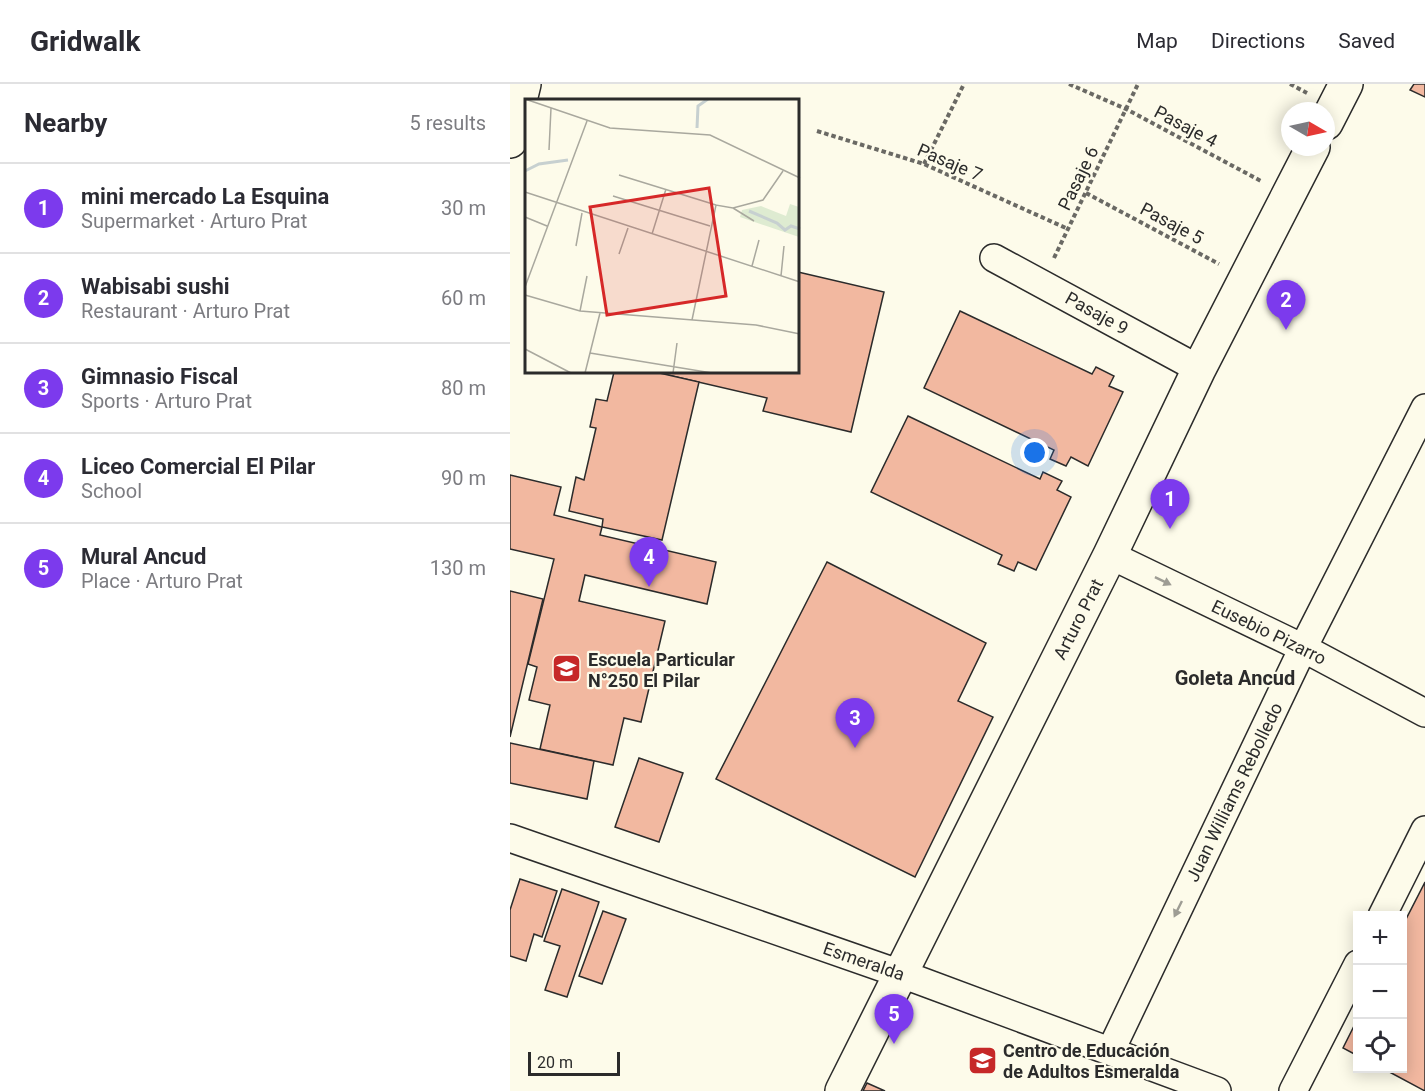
<!DOCTYPE html>
<html lang="en">
<head>
<meta charset="utf-8">
<style>
  :root { --surface:#fff; --page:#f2f2f3; --text:#2b2b33; --muted:#7c7c81; --line:#e1e1e2; --accent:#7c3aed }
  body { margin:0; font-family:Roboto,sans-serif; background:var(--page); color:var(--text) }
  .controls { position:absolute; right:18px; bottom:18px; display:grid; overflow:hidden; border-radius:0px; box-shadow:0 3px 15px #0003 }
  .controls button { width:54px; height:54px; display:grid; place-items:center; padding:0; border:0; border-bottom:2px solid var(--line); background:var(--surface); color:var(--text); font:30px sans-serif }
  .compass { position:absolute; left:771px; top:18px; width:54px; height:54px; border-radius:50%; background:var(--surface); box-shadow:0 3px 15px #0003; rotate:99deg }
  .scale { position:absolute; left:18px; bottom:15px; width:92px; box-sizing:border-box; padding-left:6px; border:3px solid #2b2b2b; border-top:0; font-size:16px; line-height:21px; white-space:nowrap; color:#2b2b2b; -webkit-text-stroke:4px #fdfbea; paint-order:stroke }
  .you { position:absolute; left:525px; top:369px; width:21px; height:21px; margin:-15px; border:4px solid #fff; border-radius:50%; background:#1a73e8; box-shadow:0 0 0 9px #1a73e833 }
  .badge { display:grid; place-items:center; width:39px; height:39px; border-radius:50%; background:var(--accent); color:#fff; font-size:20px; font-weight:700 }
  .pin { position:absolute; translate:-50% -50px; filter:drop-shadow(0 2px 3px #0008) }
  .pin::after { content:''; position:absolute; top:32px; width:21px; height:18px; background:inherit; clip-path:polygon(0 0,100% 0,50% 100%) }
  .list { margin:0; padding:0; list-style:none }
  h2 { display:flex; justify-content:space-between; align-items:center; height:78px; margin:0; padding:0 24px; font-size:26px }
  h2 small { font-size:20px; font-weight:400; color:var(--muted) }
  .list li { display:grid; grid-template-columns:39px 1fr auto; gap:18px; align-items:center; box-sizing:border-box; height:90px; padding:0 24px; border-top:2px solid var(--line) }
  .list b { display:block; font-size:22px; white-space:nowrap }
  .list p { margin:0; font-size:20px; white-space:nowrap; color:var(--muted) }
  .list em { font-size:20px; font-style:normal; color:var(--muted) }
  .icon { flex:none; width:33px; height:33px; fill:none; stroke:currentColor; stroke-width:2; stroke-linecap:round; stroke-linejoin:round }
  .map { position:relative; flex:none; width:915px; height:1007px; overflow:hidden }
  header { display:flex; align-items:center; gap:36px; box-sizing:border-box; height:84px; padding:0 30px; background:var(--surface); border-bottom:2px solid var(--line) }
  header strong { font-size:28px }
  nav { display:flex; gap:33px; margin-inline-start:auto; font-size:21px }
  main { display:flex }
  aside { flex:1; background:var(--surface) }
  .map>svg:first-child { display:block }
</style>
</head>
<body>
<header>
<strong>Gridwalk</strong>
<nav><a>Map</a><a>Directions</a><a>Saved</a></nav>
</header>
<main>
<aside>
<h2>Nearby<small>5 results</small></h2>
<ul class="list">
<li><span class="badge">1</span><div><b>mini mercado La Esquina</b><p>Supermarket · Arturo Prat</p></div><em>30 m</em></li>
<li><span class="badge">2</span><div><b>Wabisabi sushi</b><p>Restaurant · Arturo Prat</p></div><em>60 m</em></li>
<li><span class="badge">3</span><div><b>Gimnasio Fiscal</b><p>Sports · Arturo Prat</p></div><em>80 m</em></li>
<li><span class="badge">4</span><div><b>Liceo Comercial El Pilar</b><p>School</p></div><em>90 m</em></li>
<li><span class="badge">5</span><div><b>Mural Ancud</b><p>Place · Arturo Prat</p></div><em>130 m</em></li>
</ul>
</aside>
<div class="map">
<svg width="915" height="1007" viewBox="0 0 915 1007">
  <rect width="100%" height="100%" fill="#fdfbea"/>
  <g fill="#f2b8a0" stroke="#2b2b2b" stroke-width="1.5">
    <polygon points="904,0 915,0 915,13 900,6"/>
    <polygon points="288,188 374,208 341,348 253,327 257,314 145,288 288,288"/>
    <polygon points="450,227 582,290 586,283 604,292 599,302 613,308 578,382 561,373 556,382 540,375 544,366 414,304"/>
    <polygon points="104,288 145,288 189,298 152,456 92,443 93,435 59,427 66,393 74,396 86,344 80,343 86,315 97,317"/>
    <polygon points="398,332 530,395 533,388 552,397 547,406 561,413 526,486 508,478 504,487 488,480 492,471 361,408"/>
    <polygon points="0,391 51,403 44,431 92,443 90,451 206,478 197,520 75,491 69,517 155,537 131,638 114,634 103,681 30,665 40,621 19,616 27,583 18,580 44,475 0,465"/>
    <polygon points="317,478 476,559 448,617 483,633 405,793 206,695"/>
    <polygon points="0,507 33,515 0,653"/>
    <polygon points="0,659 84,677 77,715 0,699"/>
    <polygon points="129,674 173,689 149,758 105,743"/>
    <polygon points="10,795 47,807 32,853 24,850 16,877 0,872 0,826"/>
    <polygon points="915,798 915,1007 872,984 892,984 892,843"/>
    <polygon points="52,805 89,818 57,913 35,906 50,862 34,857"/>
    <polygon points="93,827 116,835 92,900 69,892"/>
    <polygon points="848,934 848,972 833,964"/>
    <polygon points="357,999 375,1007 353,1007"/>
  </g>
  <g fill="none" stroke-linecap="round" stroke-linejoin="round">
    <defs>
      <g id="street">
        <polyline points="484,174 689,285"/>
        <polyline points="600,471 793,564 915,629"/>
        <polyline points="0,754 408,896 707,1007"/>
        <polyline points="872,832 915,746"/>
        <polyline points="601,966 793,564 915,324"/>
        <polyline points="783,1007 848,880"/>
      </g>
      <polyline id="secondary" points="0,57 14,0"/>
      <g id="primary">
        <polyline points="816,39 836,0"/>
        <polyline points="332,1007 600,471 689,285 803,63"/>
      </g>
    </defs>
    <use href="#street" stroke="#2b2b2b" stroke-width="30"/>
    <use href="#secondary" stroke="#2b2b2b" stroke-width="36"/>
    <use href="#primary" stroke="#2b2b2b" stroke-width="36"/>
    <g stroke="#6a6964" stroke-width="4" stroke-dasharray="4.5 3" stroke-linecap="butt">
      <polyline points="559,0 616,25 751,97"/>
      <polyline points="780,0 797,9"/>
      <polyline points="307,47 414,80 558,145"/>
      <polyline points="414,80 454,0"/>
      <polyline points="576,109 709,180"/>
      <polyline points="544,174 628,0"/>
    </g>
    <use href="#street" stroke="#fdfbea" stroke-width="27"/>
    <use href="#secondary" stroke="#fdfbea" stroke-width="33"/>
    <use href="#primary" stroke="#fdfbea" stroke-width="33"/>
  </g>
  <defs><path id="oneway-solid" d="M-6-.8H1V-3.2L6.5 0L1 3.2V.8H-6Z" transform="scale(1.5)"/></defs>
  <g fill="#9e9d94">
    <use href="#oneway-solid" transform="translate(653 497) rotate(26)"/>
    <use href="#oneway-solid" transform="translate(668 825) rotate(116)"/>
  </g>
  <defs>
    <symbol id="school-square" viewBox="-11 -11 22 22"><rect x="-9" y="-9" width="18" height="18" rx="4" fill="#c62828" stroke="#fdfbea"/><path d="M0-5L7-2L0 1L-7-2ZM-4 1L0 2.5L4 1V4Q0 6-4 4Z" fill="#fff"/></symbol>
  </defs>
  <g fill-rule="evenodd">
    <use href="#school-square" x="40" y="568" width="33" height="33"/>
    <use href="#school-square" x="456" y="960" width="33" height="33"/>
  </g>
  <g text-anchor="middle" dominant-baseline="central" stroke-width="4.5" stroke-linejoin="round" paint-order="stroke">
    <g font-size="18" fill="#2b2b2b" stroke="#fdfbea">
      <text transform="translate(676 42) rotate(28)">Pasaje 4</text>
      <text transform="translate(440 78) rotate(23)">Pasaje 7</text>
      <text transform="translate(568 94) rotate(-64)">Pasaje 6</text>
      <text transform="translate(662 139) rotate(28)">Pasaje 5</text>
      <text transform="translate(587 229) rotate(29)">Pasaje 9</text>
      <text transform="translate(568 535) rotate(-63)">Arturo Prat</text>
      <text transform="translate(759 548) rotate(26)">Eusebio Pizarro</text>
      <text transform="translate(724 708) rotate(-64)">Juan Williams Rebolledo</text>
      <text transform="translate(354 877) rotate(19)">Esmeralda</text>
    </g>
    <g font-size="18" font-weight="bold" fill="#2b2b2b" stroke="#fdfbea" text-anchor="start">
      <text x="78" y="575">Escuela Particular<tspan x="78" dy="21">N°250 El Pilar</tspan></text>
      <text x="493" y="966">Centro de Educación<tspan x="493" dy="21">de Adultos Esmeralda</tspan></text>
    </g>
    <g font-size="20" font-weight="bold" fill="#2b2b2b" stroke="#fdfbea">
      <text x="725" y="594">Goleta Ancud</text>
    </g>
  </g>
  <g transform="translate(15 15)">
    <rect width="274" height="274" fill="#fdfbea"/>
    <path d="M265,105L274,108V138L215,118L217,111L236,107L261,117Z" fill="#deebd1"/>
    <path fill="none" stroke="#c7d0d0" stroke-width="3" d="M172,29L173,7L183,0M0,72L14,65L43,61M224,112L252,124L260,131L266,127L275,130"/>
    <path fill="none" stroke="#a9a89e" stroke-width="1.5" d="M0,0L85,29L185,36L275,79M24,51L26,9M94,76L191,106M0,93L275,183M88,97L185,127M208,109L229,122M0,118L22,127M127,135L141,90M51,147L57,114M94,155L103,129M227,167L234,141M256,177L259,147M0,188L62,22M0,196L55,212L231,226L275,235M55,212L62,177M167,221L191,106L208,109L238,101L258,72M0,250L46,274M65,254L187,274M60,274L75,214M148,274L152,244"/>
    <path fill="#d62828" fill-opacity="0.15" stroke="#d62828" stroke-width="3" d="M184,89L201,197L82,216L65,108Z"/>
    <rect width="274" height="274" fill="none" stroke="#2b2b2b" stroke-width="3"/>
  </g>
</svg>
<div class="controls">
<button>+</button>
<button>−</button>
<button><svg class="icon" aria-label="locate" viewBox="0 0 24 24"><circle cx="12" cy="12" r="6"/><path d="M12 2v4M12 18v4M2 12h4M18 12h4"/></svg></button>
</div>
<svg class="compass" viewBox="-18 -18 36 36"><path d="M0-13l5 13h-10z" fill="#e53935"/><path d="M0 13l5-13h-10z" fill="#7c7c81"/></svg>
<div class="scale">20 m</div>
<div class="you"></div>
<div class="pin badge" style="left:660px;top:445px">1</div>
<div class="pin badge" style="left:776px;top:246px">2</div>
<div class="pin badge" style="left:345px;top:664px">3</div>
<div class="pin badge" style="left:139px;top:503px">4</div>
<div class="pin badge" style="left:384px;top:960px">5</div>
</div>
</main>
</body>
</html>
